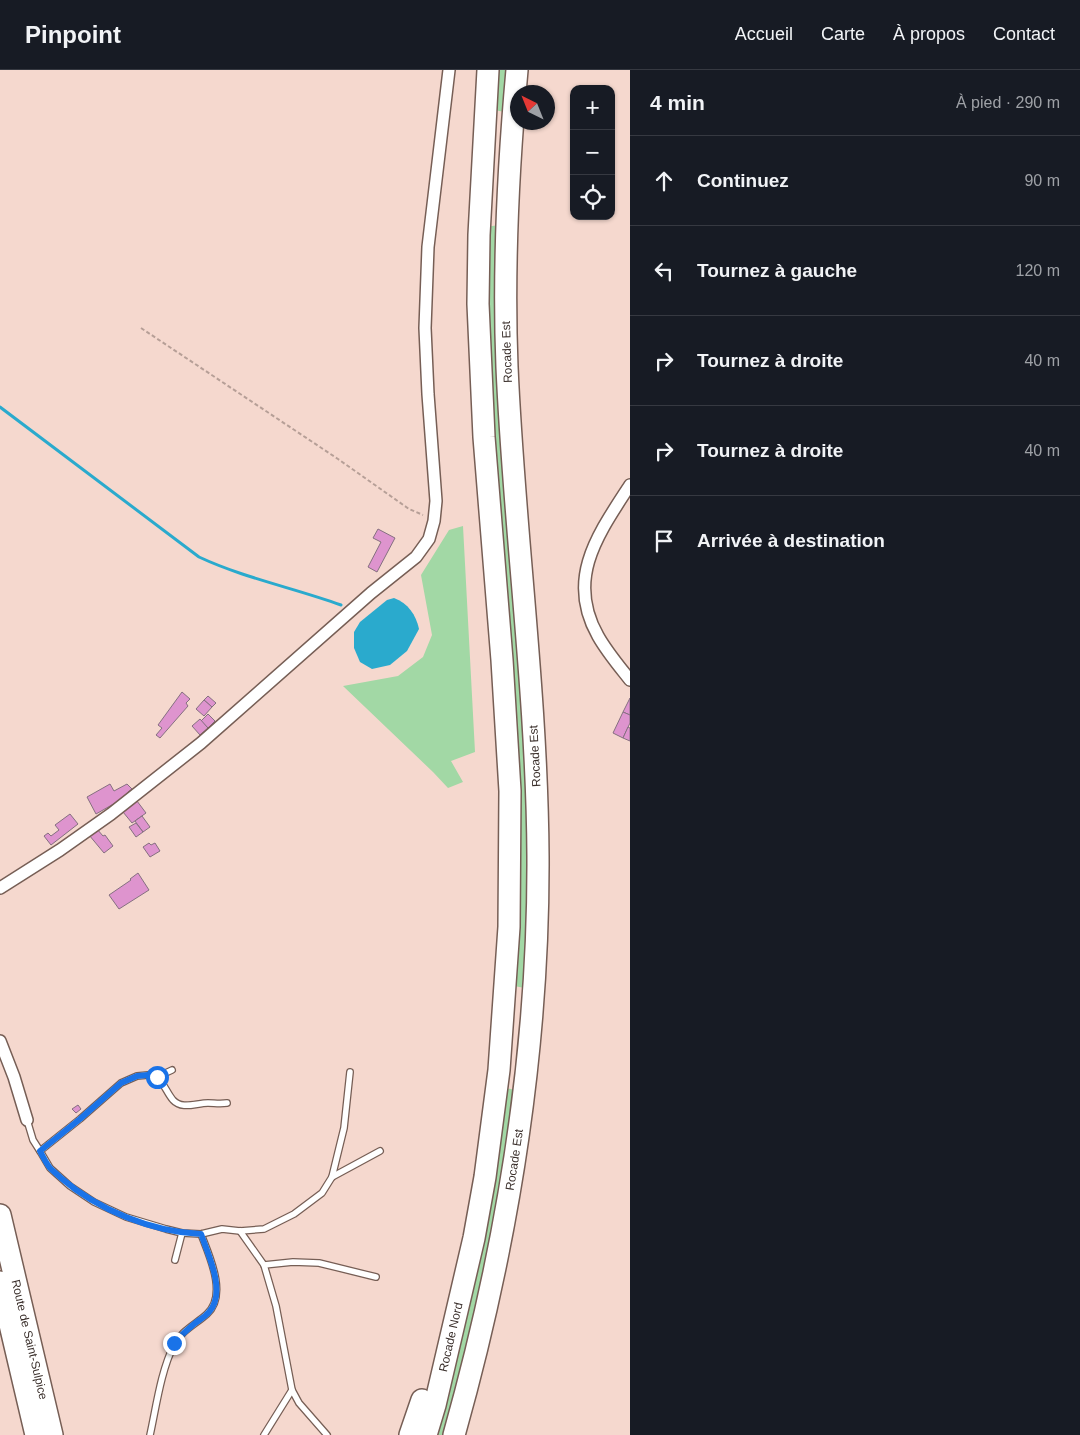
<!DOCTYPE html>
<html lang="fr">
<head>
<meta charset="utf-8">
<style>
  :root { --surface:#171b24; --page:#20242c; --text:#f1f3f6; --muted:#9ea1a6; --line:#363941 }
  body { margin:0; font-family:Helvetica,sans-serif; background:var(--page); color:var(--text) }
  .controls { position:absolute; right:15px; top:15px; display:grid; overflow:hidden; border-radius:10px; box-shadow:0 1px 4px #0004 }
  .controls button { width:45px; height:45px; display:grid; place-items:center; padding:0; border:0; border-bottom:1px solid var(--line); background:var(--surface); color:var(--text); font:25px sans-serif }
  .compass { position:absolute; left:510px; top:15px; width:45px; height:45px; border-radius:50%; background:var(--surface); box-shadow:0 1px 4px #0004; rotate:317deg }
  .stop { position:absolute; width:15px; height:15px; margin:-11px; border:4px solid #1a73e8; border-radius:50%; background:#fff }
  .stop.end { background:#1a73e8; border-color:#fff; box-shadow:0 1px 5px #0008 }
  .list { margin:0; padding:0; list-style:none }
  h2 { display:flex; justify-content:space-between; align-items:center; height:65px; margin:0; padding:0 20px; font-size:21px }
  h2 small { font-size:16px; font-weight:400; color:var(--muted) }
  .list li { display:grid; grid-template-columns:32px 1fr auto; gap:15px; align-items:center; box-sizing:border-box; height:90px; padding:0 20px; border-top:1px solid var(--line) }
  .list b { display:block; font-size:19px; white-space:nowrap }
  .list em { font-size:16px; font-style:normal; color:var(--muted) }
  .icon { flex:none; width:28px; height:28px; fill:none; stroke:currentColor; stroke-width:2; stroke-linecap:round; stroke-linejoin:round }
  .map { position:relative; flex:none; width:630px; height:1365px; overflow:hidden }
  header { display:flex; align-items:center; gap:30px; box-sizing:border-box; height:70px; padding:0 25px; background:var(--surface); border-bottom:1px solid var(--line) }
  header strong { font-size:24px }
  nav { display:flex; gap:28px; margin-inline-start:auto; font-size:18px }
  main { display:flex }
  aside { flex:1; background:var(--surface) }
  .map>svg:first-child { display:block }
</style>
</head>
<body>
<header>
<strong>Pinpoint</strong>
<nav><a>Accueil</a><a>Carte</a><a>À propos</a><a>Contact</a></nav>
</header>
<main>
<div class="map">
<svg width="630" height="1365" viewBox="0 0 630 1365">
  <rect width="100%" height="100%" fill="#f5d8ce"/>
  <g fill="#a2d8a5">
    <polygon points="498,0 509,0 505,42 494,40"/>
    <polygon points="499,155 529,717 525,918 514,916 488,303 486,157"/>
    <polygon points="463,456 475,682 451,691 463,712 448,718 433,702 343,616 398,606 423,587 432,565 421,505 449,460"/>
    <polygon points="505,1018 516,1020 497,1150 447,1365 434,1365"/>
  </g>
  <path fill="#2aaacd" d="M394,528C408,533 416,545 419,559L407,581L390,595L372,599L360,592L354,578V562L360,552L387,530Z"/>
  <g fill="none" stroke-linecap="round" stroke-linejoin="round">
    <path stroke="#2aaacd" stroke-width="3" d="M0,337L199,487C244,508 294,518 341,535"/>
  </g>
  <g fill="#de94ce" stroke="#857080">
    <polygon points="378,459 395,468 377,502 368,497 381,472 373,468"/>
    <polygon points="182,622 190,629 186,633 188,636 160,668 156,665 162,658 158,655"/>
    <polygon points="208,626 216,633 212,637 204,630"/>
    <polygon points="630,628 630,645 623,642"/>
    <polygon points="204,630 212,637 204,646 196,639"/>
    <polygon points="623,642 630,645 630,653 623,668 613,663"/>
    <polygon points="208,644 215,651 208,658 201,651"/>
    <polygon points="200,649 208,658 200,665 192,656"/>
    <polygon points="628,657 630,658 630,671 623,668"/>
    <polygon points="110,714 114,721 127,714 132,719 128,722 129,725 124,728 96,744 87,727"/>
    <polygon points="137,731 146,743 132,753 123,742"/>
    <polygon points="70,744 78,754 51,775 44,766 48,763 51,766 59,760 55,755"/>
    <polygon points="142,746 150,757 143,762 135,751"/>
    <polygon points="136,753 143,762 136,767 129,757"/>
    <polygon points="97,759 103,766 105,765 113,776 104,783 89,765"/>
    <polygon points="149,773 151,775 155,773 160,781 150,787 143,777"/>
    <polygon points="138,803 149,820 119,839 109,825 131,810 130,809"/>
    <polygon points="78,1035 81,1039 76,1043 72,1039"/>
  </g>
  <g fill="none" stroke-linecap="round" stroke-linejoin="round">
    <defs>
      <g id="lane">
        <path d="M157,1007C165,1015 167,1023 173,1030C182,1040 196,1033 208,1033C214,1033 220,1034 227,1033"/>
        <polyline points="27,1050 33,1070 40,1081 80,1049 121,1013 137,1006 148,1005 157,1007 172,1000"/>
        <polyline points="40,1081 50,1098 70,1116 94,1132 126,1147 166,1159 182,1163 201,1164 222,1159 240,1161 264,1159 294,1144 322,1123 332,1107 380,1081"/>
        <polyline points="332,1107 344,1058 350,1002"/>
        <polyline points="240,1161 264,1195 276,1236 292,1320 264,1365"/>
        <polyline points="175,1190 182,1163"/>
        <polyline points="264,1195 293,1192 319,1193 376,1207"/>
        <polyline points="292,1320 299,1333 327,1365"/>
        <path d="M150,1365C156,1338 161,1300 174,1275C181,1261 196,1254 207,1244C228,1225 209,1185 201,1164"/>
      </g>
      <g id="street">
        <path d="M630,415C599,463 565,508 598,566C607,582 619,596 630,610"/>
        <polyline points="0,818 60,780 111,744 201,673 371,523 416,487 429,469 434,451 436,431 428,324 425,258 428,177 449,0"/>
        <polyline points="0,971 14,1007 27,1050"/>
      </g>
      <g id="highway">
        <path id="s1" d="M0,1145L52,1365"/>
        <polyline points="0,1212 36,1365"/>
        <polyline points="410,1365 422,1330"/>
        <path id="s2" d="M426,1365L435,1335L474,1168L485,1107L499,1000L509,857L510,721L502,590L484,367L478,234L479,165L488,0"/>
        <path id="s3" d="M454,1365C507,1177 539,982 538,786C537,622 514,460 507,297C503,198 508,99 517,0"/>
      </g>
    </defs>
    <use href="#lane" stroke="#765e55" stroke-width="8"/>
    <use href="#street" stroke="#765e55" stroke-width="14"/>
    <use href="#highway" stroke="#765e55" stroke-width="24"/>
    <polyline stroke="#b69f97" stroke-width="2" stroke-dasharray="4 2.5" stroke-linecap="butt" points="141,258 338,389 409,439 423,445"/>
    <use href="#lane" stroke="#fff" stroke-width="5.5"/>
    <use href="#street" stroke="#fff" stroke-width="11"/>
    <use href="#highway" stroke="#fff" stroke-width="21"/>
  </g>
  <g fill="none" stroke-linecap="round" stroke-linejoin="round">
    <path stroke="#1a73e8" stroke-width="6" d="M157,1007L148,1005L137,1006L121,1013L80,1049L40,1081C43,1087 46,1093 50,1098C53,1101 58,1105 61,1108C98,1140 152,1162 201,1164C208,1184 227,1223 209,1242C205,1247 199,1250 194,1254C187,1260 180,1266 174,1273"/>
  </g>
  <g text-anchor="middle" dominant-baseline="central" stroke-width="4" stroke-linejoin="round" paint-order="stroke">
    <g font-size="12" fill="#3a2f2b" stroke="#fff">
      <text transform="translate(507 282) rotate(-92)">Rocade Est</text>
      <text transform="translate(535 686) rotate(-93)">Rocade Est</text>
      <text stroke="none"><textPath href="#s3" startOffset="282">Rocade Est</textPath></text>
      <text stroke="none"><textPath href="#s2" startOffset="101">Rocade Nord</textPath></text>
      <text stroke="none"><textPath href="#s1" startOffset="128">Route de Saint-Sulpice</textPath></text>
    </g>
  </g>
</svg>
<div class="controls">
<button>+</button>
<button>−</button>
<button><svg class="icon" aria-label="locate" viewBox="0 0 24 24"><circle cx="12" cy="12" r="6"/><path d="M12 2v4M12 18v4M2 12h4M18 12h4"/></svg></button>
</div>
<svg class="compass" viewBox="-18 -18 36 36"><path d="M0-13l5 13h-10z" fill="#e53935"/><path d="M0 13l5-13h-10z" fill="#9ea1a6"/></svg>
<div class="stop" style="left:157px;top:1007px"></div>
<div class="stop end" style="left:174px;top:1273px"></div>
</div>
<aside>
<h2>4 min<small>À pied · 290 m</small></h2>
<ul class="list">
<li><svg class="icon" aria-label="ahead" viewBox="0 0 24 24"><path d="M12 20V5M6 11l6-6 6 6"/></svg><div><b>Continuez</b></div><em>90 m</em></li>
<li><svg class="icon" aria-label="left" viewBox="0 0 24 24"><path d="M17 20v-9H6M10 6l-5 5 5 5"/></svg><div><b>Tournez à gauche</b></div><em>120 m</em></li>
<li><svg class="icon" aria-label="right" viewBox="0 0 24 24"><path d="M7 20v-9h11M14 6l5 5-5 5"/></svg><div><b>Tournez à droite</b></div><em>40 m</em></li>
<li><svg class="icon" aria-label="right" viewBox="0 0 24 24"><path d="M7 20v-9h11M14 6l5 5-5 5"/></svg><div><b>Tournez à droite</b></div><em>40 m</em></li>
<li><svg class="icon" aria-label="arrive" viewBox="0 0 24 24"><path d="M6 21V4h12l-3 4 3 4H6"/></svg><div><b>Arrivée à destination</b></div></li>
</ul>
</aside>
</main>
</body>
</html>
